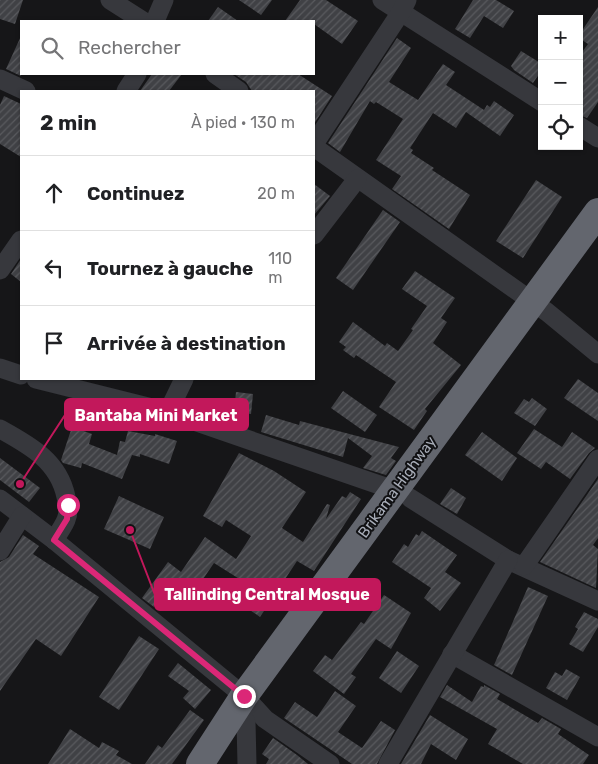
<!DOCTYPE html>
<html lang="fr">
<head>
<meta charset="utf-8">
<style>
  :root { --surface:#fff; --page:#f2f2f2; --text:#202124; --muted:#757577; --line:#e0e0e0 }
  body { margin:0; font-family:Rubik,sans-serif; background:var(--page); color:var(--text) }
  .controls { position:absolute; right:15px; top:15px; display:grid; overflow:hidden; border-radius:0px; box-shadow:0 1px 4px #0004 }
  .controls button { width:45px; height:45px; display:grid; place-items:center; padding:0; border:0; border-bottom:1px solid var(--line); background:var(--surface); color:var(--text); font:25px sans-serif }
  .stop { position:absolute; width:15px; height:15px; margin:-11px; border:4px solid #db2777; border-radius:50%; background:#fff }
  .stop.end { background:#db2777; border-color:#fff; box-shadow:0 1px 5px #0008 }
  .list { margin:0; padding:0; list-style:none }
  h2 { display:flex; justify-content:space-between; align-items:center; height:65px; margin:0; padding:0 20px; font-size:21px }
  h2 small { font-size:16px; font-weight:400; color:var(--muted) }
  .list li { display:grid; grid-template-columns:32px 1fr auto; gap:15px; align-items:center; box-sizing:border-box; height:75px; padding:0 20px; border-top:1px solid var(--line) }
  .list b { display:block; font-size:19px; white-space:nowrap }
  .list em { font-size:16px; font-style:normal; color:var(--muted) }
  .icon { flex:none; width:28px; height:28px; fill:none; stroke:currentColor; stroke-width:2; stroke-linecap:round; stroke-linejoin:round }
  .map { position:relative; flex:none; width:598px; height:764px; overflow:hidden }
  .search { position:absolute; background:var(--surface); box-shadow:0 1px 4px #0004; left:20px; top:20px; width:295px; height:55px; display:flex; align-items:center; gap:12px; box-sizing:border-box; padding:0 18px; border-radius:0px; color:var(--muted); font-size:19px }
  .panel { position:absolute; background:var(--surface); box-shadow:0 1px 4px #0004; left:20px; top:90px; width:295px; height:290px; border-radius:0px }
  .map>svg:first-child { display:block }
</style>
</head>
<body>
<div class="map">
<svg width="598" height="764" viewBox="0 0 598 764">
  <defs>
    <pattern id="building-hatch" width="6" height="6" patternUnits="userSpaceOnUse" patternTransform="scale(1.25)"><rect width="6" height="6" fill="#404145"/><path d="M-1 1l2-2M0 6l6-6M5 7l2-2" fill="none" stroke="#595a5e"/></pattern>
  </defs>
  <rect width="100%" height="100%" fill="#161618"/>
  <g fill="url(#building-hatch)">
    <polygon points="0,0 23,0 15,24 0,19"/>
    <polygon points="239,0 272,0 261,15"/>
    <polygon points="300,0 326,0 358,21 342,44 314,24 314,21 285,21"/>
    <polygon points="473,0 496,0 514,11 503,28 484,16 470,38 455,29"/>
    <polygon points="218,7 238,21 208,21"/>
    <polygon points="598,7 598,102 587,118 579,115 579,56 588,44 579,38 579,35"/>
    <polygon points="21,36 21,76 6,69"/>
    <polygon points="397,38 411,48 389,82 418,100 443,64 455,72 446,85 484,110 487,105 490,107 494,101 514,115 500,136 466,112 456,128 433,113 410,148 413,150 411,153 434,168 432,170 470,195 449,229 392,189 401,176 376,160 403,119 376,102 374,104 370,101 340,152 328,143"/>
    <polygon points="521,51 542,64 542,70 533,83 514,70 511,66"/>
    <polygon points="152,74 182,74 169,91 140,91"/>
    <polygon points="234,74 298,74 332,96 314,124 314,91 252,91 246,82"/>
    <polygon points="4,96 21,104 21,157 0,144 0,105"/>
    <polygon points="536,180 562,197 523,258 496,241"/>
    <polygon points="314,184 330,196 314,215"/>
    <polygon points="383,210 400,222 353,290 336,278"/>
    <polygon points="21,259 21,282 11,274"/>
    <polygon points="415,271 455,298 441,318 447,322 433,343 461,365 425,409 427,411 414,430 379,407 396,382 356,355 354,358 343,350 346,347 339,342 353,322 385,346 387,343 398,351 413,330 411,329 427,306 402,289"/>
    <polygon points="578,379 598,393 598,421 564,398"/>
    <polygon points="343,391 377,415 365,432 331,408"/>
    <polygon points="236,392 253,394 251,414 234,412"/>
    <polygon points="532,398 547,409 535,426 514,413 524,399 529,402"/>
    <polygon points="266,415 299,425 300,421 399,447 391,458 396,461 386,475 363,468 372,456 348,438 343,457 261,432"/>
    <polygon points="72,427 92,434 89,444 117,455 120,441 125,442 128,431 155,436 155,434 177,441 169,464 140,454 140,457 132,455 122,479 82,463 81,468 63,463 61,460"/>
    <polygon points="534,429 562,447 572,432 595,448 589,453 570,479 546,462 541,469 517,453"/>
    <polygon points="482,432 517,458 502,481 465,455"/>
    <polygon points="239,453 274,471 306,492 282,528 303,542 327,504 330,505 326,519 342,496 346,498 350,492 361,499 314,571 297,561 260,617 237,601 249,585 214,563 188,601 168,587 154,607 142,598 168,562 181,572 205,537 236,559 251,536 226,520 222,527 203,516"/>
    <polygon points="0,458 40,488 29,502 0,480"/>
    <polygon points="598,479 598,538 593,545 598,549 596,588 540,562"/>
    <polygon points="451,488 466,498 457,514 440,504"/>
    <polygon points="119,496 164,517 150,549 104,529"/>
    <polygon points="422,531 457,555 445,572 461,583 440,611 424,598 431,588 392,562 404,544 408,547 416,534 419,536"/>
    <polygon points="23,535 39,546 33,554 99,597 61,656 36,639 0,691 0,562 9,557"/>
    <polygon points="528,587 548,596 512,675 494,665"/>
    <polygon points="384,595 411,613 391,649 376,639 351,674 356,677 344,694 313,671 325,655 332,660 361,622 364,624"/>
    <polygon points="584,612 598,619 598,627 583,652 569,644 578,629 575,627"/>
    <polygon points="139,636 159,649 119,710 99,697"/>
    <polygon points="397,651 419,666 401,693 379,678"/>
    <polygon points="178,663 211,690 195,709 183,698 189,691 168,676"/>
    <polygon points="566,669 580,677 567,700 546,688 555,672 562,676"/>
    <polygon points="447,685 472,702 481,686 484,687 484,685 500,694 497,699 538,723 542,718 561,729 558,734 589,755 583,764 523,764 488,744 497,729 440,697"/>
    <polygon points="335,691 356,706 338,732 362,748 381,721 395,730 377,764 352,764 284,718 295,702 317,717"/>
    <polygon points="190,710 204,720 172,764 145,764 158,745 162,748"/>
    <polygon points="430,715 468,739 456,760 431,744 421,764 401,764"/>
    <polygon points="70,729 99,748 102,742 119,751 116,755 132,764 48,764"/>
    <polygon points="273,738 297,755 308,764 266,764 269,759 262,754"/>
  </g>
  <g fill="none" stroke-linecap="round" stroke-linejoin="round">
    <g stroke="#37383d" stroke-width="19">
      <polyline points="110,0 143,21"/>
      <polyline points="382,0 542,102"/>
      <polyline points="155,21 164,0"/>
      <polyline points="215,74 239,91"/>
      <polyline points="0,79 26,91"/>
      <polyline points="126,91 137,74"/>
      <polyline points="579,126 598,138"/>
      <polyline points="314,144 401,12 407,0"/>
      <polyline points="314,147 547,312 598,354"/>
      <polyline points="314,235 357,179"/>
      <polyline points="0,270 21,240"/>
      <polyline points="0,368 21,375"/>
      <polyline points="36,379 168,412 394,490"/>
      <polyline points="168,412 184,379"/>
      <path d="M0,429C29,445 59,461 66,497C68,504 69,513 66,520C63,527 58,534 54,540"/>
      <polyline points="410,498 508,560 598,601"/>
      <polyline points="0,499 54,540 244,696 265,719 330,764"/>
      <polyline points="0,551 22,516"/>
      <polyline points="524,566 598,459"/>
      <polyline points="452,654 598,737"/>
      <polyline points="246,722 247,764"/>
      <polyline points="388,764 508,560"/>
    </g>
    <polyline stroke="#63666e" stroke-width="28" points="200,764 244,696 598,212"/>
  </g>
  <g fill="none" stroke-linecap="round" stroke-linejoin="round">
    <polyline stroke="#db2777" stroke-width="6" points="68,505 67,519 54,540 244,696"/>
  </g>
  <g text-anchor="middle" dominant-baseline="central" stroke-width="4" stroke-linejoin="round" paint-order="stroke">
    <g font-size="15" fill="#a8adb8" stroke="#111113">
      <text transform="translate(397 487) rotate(-54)">Brikama Highway</text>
    </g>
  </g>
  <path fill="none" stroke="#c2185b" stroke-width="2" d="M20 484L65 415M130 530L155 595"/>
  <g fill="#c2185b" stroke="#111113" stroke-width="2">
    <circle cx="20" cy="484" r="5"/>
    <circle cx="130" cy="530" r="5"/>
  </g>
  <g fill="#c2185b" stroke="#c2185b" stroke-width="2">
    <rect x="65" y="399" width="183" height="31" rx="5"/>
    <rect x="155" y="579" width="225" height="31" rx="5"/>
  </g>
  <g font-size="16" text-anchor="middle" font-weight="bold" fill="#fff">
    <text x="156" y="421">Bantaba Mini Market</text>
    <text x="267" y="600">Tallinding Central Mosque</text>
  </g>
</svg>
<div class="controls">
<button>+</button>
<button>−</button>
<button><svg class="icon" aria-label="locate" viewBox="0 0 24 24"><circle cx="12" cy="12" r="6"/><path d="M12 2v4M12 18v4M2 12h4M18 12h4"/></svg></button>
</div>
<div class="stop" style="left:68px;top:505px"></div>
<div class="stop end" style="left:244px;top:696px"></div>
<div class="search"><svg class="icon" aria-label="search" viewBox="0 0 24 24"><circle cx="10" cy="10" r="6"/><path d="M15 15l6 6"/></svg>Rechercher</div>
<section class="panel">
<h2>2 min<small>À pied · 130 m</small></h2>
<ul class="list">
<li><svg class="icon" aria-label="ahead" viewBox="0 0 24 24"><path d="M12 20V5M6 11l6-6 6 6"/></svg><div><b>Continuez</b></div><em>20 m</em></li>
<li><svg class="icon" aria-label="left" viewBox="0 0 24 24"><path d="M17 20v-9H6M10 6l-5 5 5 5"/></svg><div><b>Tournez à gauche</b></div><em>110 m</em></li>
<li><svg class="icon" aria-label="arrive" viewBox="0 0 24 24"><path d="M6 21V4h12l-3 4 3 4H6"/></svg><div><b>Arrivée à destination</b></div></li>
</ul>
</section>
</div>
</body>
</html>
